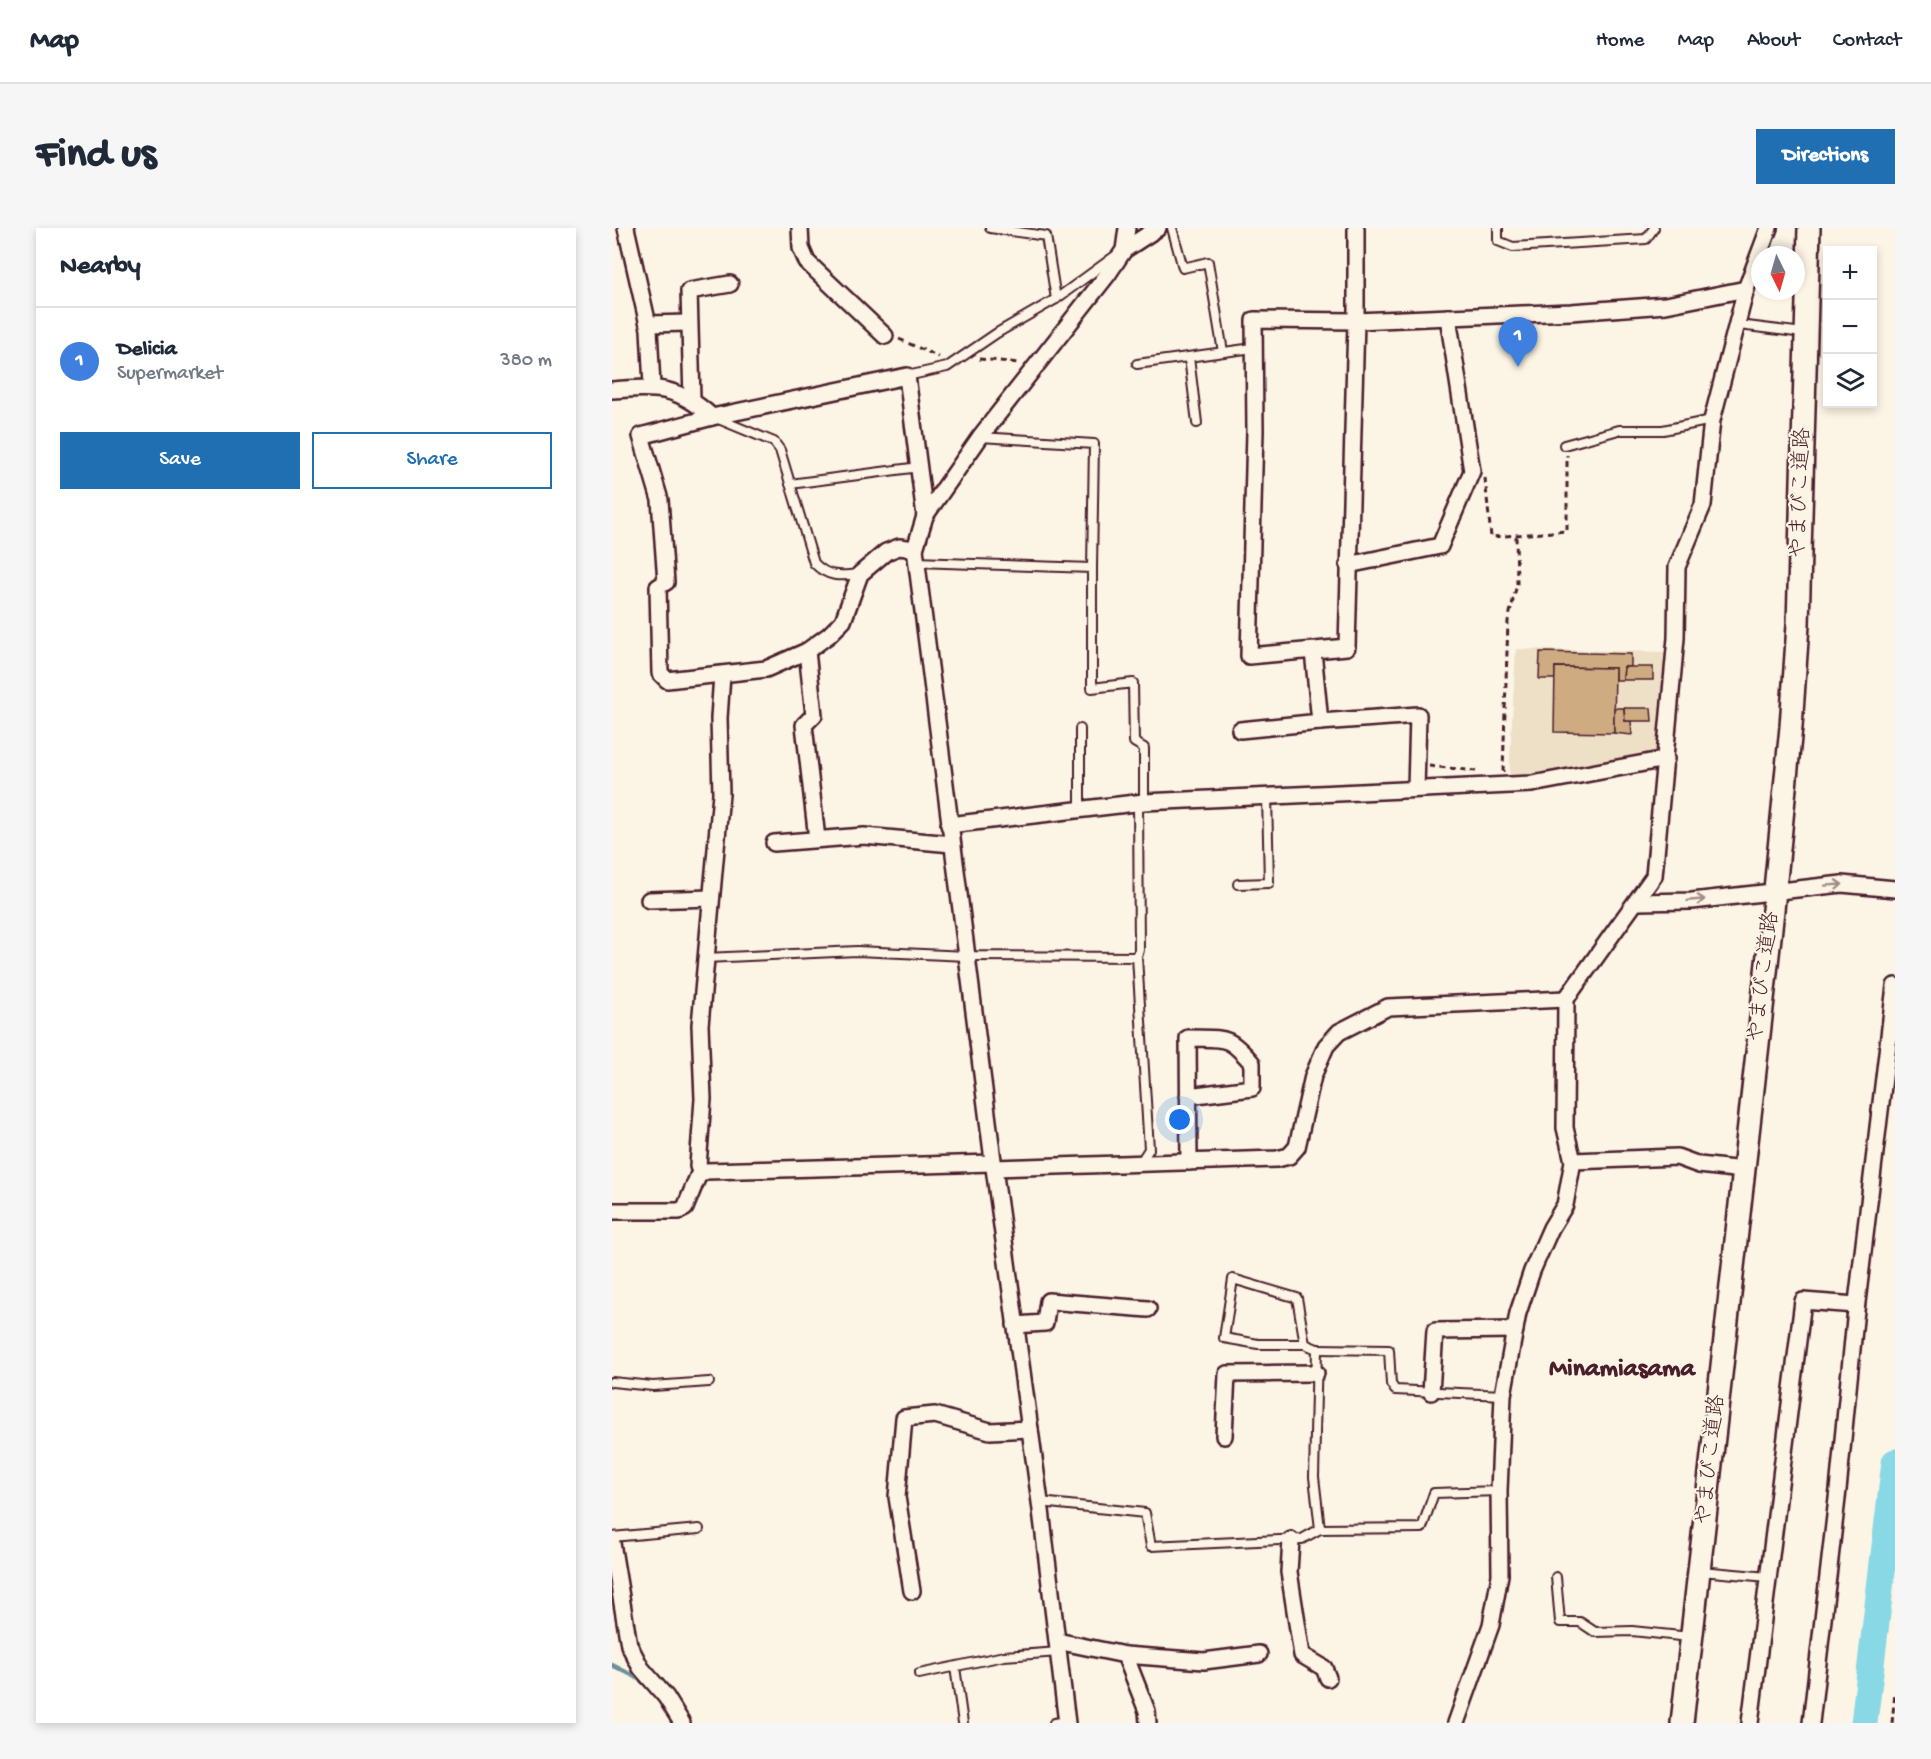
<!DOCTYPE html>
<html lang="en">
<head>
<meta charset="utf-8">
<style>
  :root { --surface:#fff; --page:#f6f6f7; --text:#1f2937; --muted:#747a83; --line:#e0e1e3; --accent:#1f6fb2 }
  body { margin:0; font-family:"Gochi Hand","Klee One",sans-serif; background:var(--page); color:var(--text) }
  .controls { position:absolute; right:18px; top:18px; display:grid; overflow:hidden; border-radius:0px; box-shadow:0 3px 9px #0003 }
  .controls button { width:54px; height:54px; display:grid; place-items:center; padding:0; border:0; border-bottom:2px solid var(--line); background:var(--surface); color:var(--text); font:30px sans-serif }
  .compass { position:absolute; left:1139px; top:18px; width:54px; height:54px; border-radius:50%; background:var(--surface); box-shadow:0 3px 9px #0003; rotate:175deg }
  .you { position:absolute; left:568px; top:892px; width:21px; height:21px; margin:-15px; border:4px solid #fff; border-radius:50%; background:#1a73e8; box-shadow:0 0 0 9px #1a73e833 }
  .badge { display:grid; place-items:center; width:39px; height:39px; border-radius:50%; background:var(--accent); color:#fff; font-size:20px; font-weight:700 }
  .pin { position:absolute; translate:-50% -50px; filter:drop-shadow(0 2px 3px #0008) }
  .pin::after { content:''; position:absolute; top:32px; width:21px; height:18px; background:inherit; clip-path:polygon(0 0,100% 0,50% 100%) }
  .list { margin:0; padding:0; list-style:none }
  h2 { display:flex; justify-content:space-between; align-items:center; height:78px; margin:0; padding:0 24px; font-size:26px }
  h2 small { font-size:20px; font-weight:400; color:var(--muted) }
  .list li { display:grid; grid-template-columns:39px 1fr auto; gap:18px; align-items:center; box-sizing:border-box; height:108px; padding:0 24px; border-top:2px solid var(--line) }
  .list b { display:block; font-size:22px; white-space:nowrap }
  .list p { margin:0; font-size:20px; white-space:nowrap; color:var(--muted) }
  .list em { font-size:20px; font-style:normal; color:var(--muted) }
  .actions { display:flex; gap:12px; padding:18px 24px }
  .actions a { flex:1; padding:14px 0; border:2px solid var(--accent); border-radius:0px; text-align:center; font-size:21px; color:var(--accent) }
  .actions .main { background:var(--accent); color:#fff }
  .icon { flex:none; width:33px; height:33px; fill:none; stroke:currentColor; stroke-width:2; stroke-linecap:round; stroke-linejoin:round }
  .map { position:relative; flex:none; width:1283px; height:1495px; overflow:hidden; border-radius:0px }
  header { display:flex; align-items:center; gap:36px; box-sizing:border-box; height:84px; padding:0 30px; background:var(--surface); border-bottom:2px solid var(--line) }
  header strong { font-size:28px }
  nav { display:flex; gap:33px; margin-inline-start:auto; font-size:21px }
  .intro { display:flex; align-items:center; justify-content:space-between; box-sizing:border-box; height:144px; padding:0 36px }
  h1 { margin:0; font-size:42px }
  .button { padding:15px 27px; border-radius:0px; background:var(--accent); color:#fff; font-size:21px; font-weight:700 }
  main { display:flex; gap:36px; padding:0 36px }
  aside { flex:1; background:var(--surface); border-radius:0px; box-shadow:0 3px 9px #0003 }
  .map>svg:first-child { display:block }
</style>
</head>
<body>
<header>
<strong>Map</strong>
<nav><a>Home</a><a>Map</a><a>About</a><a>Contact</a></nav>
</header>
<div class="intro"><h1>Find us</h1><a class="button">Directions</a></div>
<main>
<aside>
<h2>Nearby<small></small></h2>
<ul class="list">
<li><span class="badge" style="background:#3f7fe0">1</span><div><b>Delicia</b><p>Supermarket</p></div><em>380 m</em></li>
</ul>
<div class="actions"><a class="main">Save</a><a>Share</a></div>
</aside>
<div class="map">
<svg width="1283" height="1495" viewBox="0 0 1283 1495">
  <rect width="100%" height="100%" fill="#fcf5e5"/>
  <filter id="ink" filterUnits="userSpaceOnUse"><feTurbulence type="fractalNoise" baseFrequency=".0167" numOctaves="2"/><feDisplacementMap in="SourceGraphic" scale="12" xChannelSelector="R" yChannelSelector="G"/><feConvolveMatrix kernelMatrix="1 2 1 2 8 2 1 2 1" color-interpolation-filters="sRGB"/></filter>
  <g filter="url(#ink)">
    <polygon fill="#eedfc7" points="904,421 1056,424 1046,527 946,545 897,548"/>
    <g fill="none" stroke-linecap="round" stroke-linejoin="round">
      <polyline stroke="#6f8e9b" stroke-width="4.5" points="0,1437 24,1449 37,1459"/>
      <polyline stroke="#88d8e5" stroke-width="27" points="1252,1495 1283,1234"/>
    </g>
    <g fill="#cfab82" stroke="#4a1f2b" stroke-width="1.5">
      <polygon points="928,424 1019,426 1019,439 1012,439 1011,452 1003,452 1003,440 943,439 943,451 927,451"/>
      <polygon points="943,439 1003,440 1002,505 942,504"/>
      <polygon points="1012,439 1041,439 1041,452 1011,452"/>
      <polygon points="1002,480 1012,480 1013,493 1019,493 1020,507 1002,505"/>
      <polygon points="1012,480 1039,480 1040,493 1013,493"/>
    </g>
    <g fill="none" stroke-linecap="round" stroke-linejoin="round">
      <defs>
        <g id="lane">
          <polyline points="378,0 434,8 444,71"/>
          <polyline points="560,0 571,40 596,34 611,124"/>
          <polyline points="886,0 886,13 901,19 1034,11 1042,0"/>
          <polyline points="1127,97 1192,105"/>
          <polyline points="577,129 585,195"/>
          <polyline points="525,136 641,120"/>
          <polyline points="295,148 335,139 385,105 444,71 503,28"/>
          <path d="M104,190L162,214L168,222L202,335C216,350 229,348 248,346"/>
          <polyline points="368,209 482,216 480,340"/>
          <polyline points="952,217 1007,202 1051,202 1100,192"/>
          <polyline points="178,256 307,239"/>
          <polyline points="304,334 480,340 480,460 521,455 522,514 532,520 532,574"/>
          <polyline points="468,582 468,501"/>
          <polyline points="626,656 657,655 655,568"/>
          <polyline points="525,729 527,722 526,575"/>
          <polyline points="93,730 245,723 355,728 525,729 537,921 528,935"/>
          <polyline points="693,1116 646,1116 612,1110 621,1051 685,1070 693,1116 705,1121 702,1249 708,1301"/>
          <polyline points="705,1121 777,1122 779,1156 783,1162 891,1167"/>
          <polyline points="0,1154 41,1158 97,1154"/>
          <polyline points="428,1274 533,1285 539,1318 690,1311 708,1301 810,1300 822,1265 887,1263"/>
          <polyline points="0,1309 87,1301"/>
          <polyline points="1089,1343 1156,1349"/>
          <polyline points="944,1349 948,1394 968,1394 983,1404 1020,1403 1078,1409"/>
          <polyline points="343,1439 351,1495"/>
          <polyline points="307,1446 392,1428 447,1424"/>
          <polyline points="442,1495 454,1493"/>
        </g>
        <g id="street">
          <polyline points="14,0 37,101 40,158"/>
          <polyline points="188,0 189,20 195,34 273,108"/>
          <polyline points="744,0 744,93 735,419 637,428 643,203 642,92 744,93 959,84 1054,77 1134,61"/>
          <polyline points="512,22 546,0"/>
          <polyline points="36,96 76,95"/>
          <path d="M0,162C44,158 66,158 100,189"/>
          <polyline points="80,171 77,63 118,56"/>
          <polyline points="303,321 287,319 274,324 248,346 231,393 217,407 195,423 154,441 55,452 48,445 46,359 54,354 48,272 29,208 100,189 295,148 313,288"/>
          <polyline points="736,337 828,318 860,243 836,89"/>
          <polyline points="195,423 202,487 192,497 205,611"/>
          <polyline points="708,494 806,487 804,561"/>
          <polyline points="628,502 708,494 701,423"/>
          <polyline points="337,597 532,574 920,556 1054,531"/>
          <polyline points="162,615 252,608 340,616"/>
          <polyline points="37,672 99,670"/>
          <polyline points="1026,674 1080,673 1230,656 1283,661"/>
          <path d="M576,868L640,860V835C615,806 613,811 576,810L577,934"/>
          <polyline points="961,933 1065,929 1087,937 1131,942"/>
          <polyline points="382,940 665,931 677,928 685,919 701,848 714,818 727,804 776,779 954,771"/>
          <polyline points="89,946 86,938 91,871 88,797 109,566 107,490 110,447"/>
          <polyline points="0,983 67,983 73,980 86,948 94,943 381,935"/>
          <polyline points="403,1097 433,1095 436,1073 536,1081"/>
          <polyline points="819,1164 823,1103 903,1102"/>
          <polyline points="612,1208 615,1146 704,1145"/>
          <polyline points="679,1312 677,1344 690,1427 712,1440 716,1450"/>
          <polyline points="0,1315 17,1417 29,1440 54,1469 70,1495"/>
          <polyline points="300,1363 285,1269 292,1190 323,1187 378,1203 418,1201"/>
          <polyline points="445,1413 513,1427 592,1433 647,1426"/>
          <polyline points="513,1427 535,1483 536,1495"/>
          <polyline points="455,1495 428,1274 382,940 303,321 313,288 368,209 496,46 512,22 515,0"/>
          <polyline points="844,1495 879,1397 888,1347 887,1263 891,1167 906,1085 920,1043 939,1000 953,977 961,933 953,900 954,771 1042,648 1064,410 1065,339 1091,277 1100,192 1134,61 1157,0"/>
          <polyline points="1138,1495 1191,1073 1244,1077"/>
          <polyline points="1199,1495 1226,1262 1243,1091 1283,758"/>
        </g>
        <polyline id="secondary" points="1070,1495 1161,682 1179,499 1186,397 1197,0"/>
      </defs>
      <use href="#lane" stroke="#4a1f2b" stroke-width="12"/>
      <use href="#street" stroke="#4a1f2b" stroke-width="20"/>
      <use href="#secondary" stroke="#4a1f2b" stroke-width="26"/>
      <g stroke="#4a1f2b" stroke-width="3" stroke-dasharray="6 4.5" stroke-linecap="butt">
        <polyline points="287,111 327,129"/>
        <polyline points="367,131 408,135"/>
        <polyline points="873,250 879,309 955,303 955,227"/>
        <polyline points="817,538 864,543"/>
        <polyline points="891,544 896,393 905,356 904,307"/>
        <polyline points="1280,1495 1283,1465"/>
      </g>
      <use href="#lane" stroke="#fcf5e5" stroke-width="8"/>
      <use href="#street" stroke="#fcf5e5" stroke-width="15"/>
      <use href="#secondary" stroke="#fcf5e5" stroke-width="21"/>
    </g>
    <defs><path id="oneway-shaft" d="M-6 0H5M1.5-3L5.5 0L1.5 3" fill="none" stroke-width="1.6" stroke-linecap="round" stroke-linejoin="round" transform="scale(1.5)"/></defs>
    <g stroke="#a38a88">
      <use href="#oneway-shaft" transform="translate(1222 657) rotate(-4)"/>
      <use href="#oneway-shaft" transform="translate(1084 672) rotate(-5)"/>
    </g>
  </g>
  <g text-anchor="middle" dominant-baseline="central" stroke-width="4.5" stroke-linejoin="round" paint-order="stroke">
    <g font-size="22" fill="#4a1f2b" stroke="#fcf5e5">
      <text transform="translate(1190 265) rotate(-88)">やまびこ道路</text>
      <text transform="translate(1153 749) rotate(-83)">やまびこ道路</text>
      <text transform="translate(1100 1232) rotate(-84)">やまびこ道路</text>
    </g>
    <g font-size="26" font-weight="bold" fill="#4a1f2b" stroke="#fcf5e5">
      <text x="1010" y="1142">Minamiasama</text>
    </g>
  </g>
</svg>
<div class="controls">
<button>+</button>
<button>−</button>
<button><svg class="icon" aria-label="layers" viewBox="0 0 24 24"><path d="M12 4l9 5-9 5-9-5zM3 14l9 5 9-5"/></svg></button>
</div>
<svg class="compass" viewBox="-18 -18 36 36"><path d="M0-13l5 13h-10z" fill="#e53935"/><path d="M0 13l5-13h-10z" fill="#747a83"/></svg>
<div class="you"></div>
<div class="pin badge" style="left:906px;top:139px;background:#3f7fe0">1</div>
</div>
</main>
</body>
</html>
